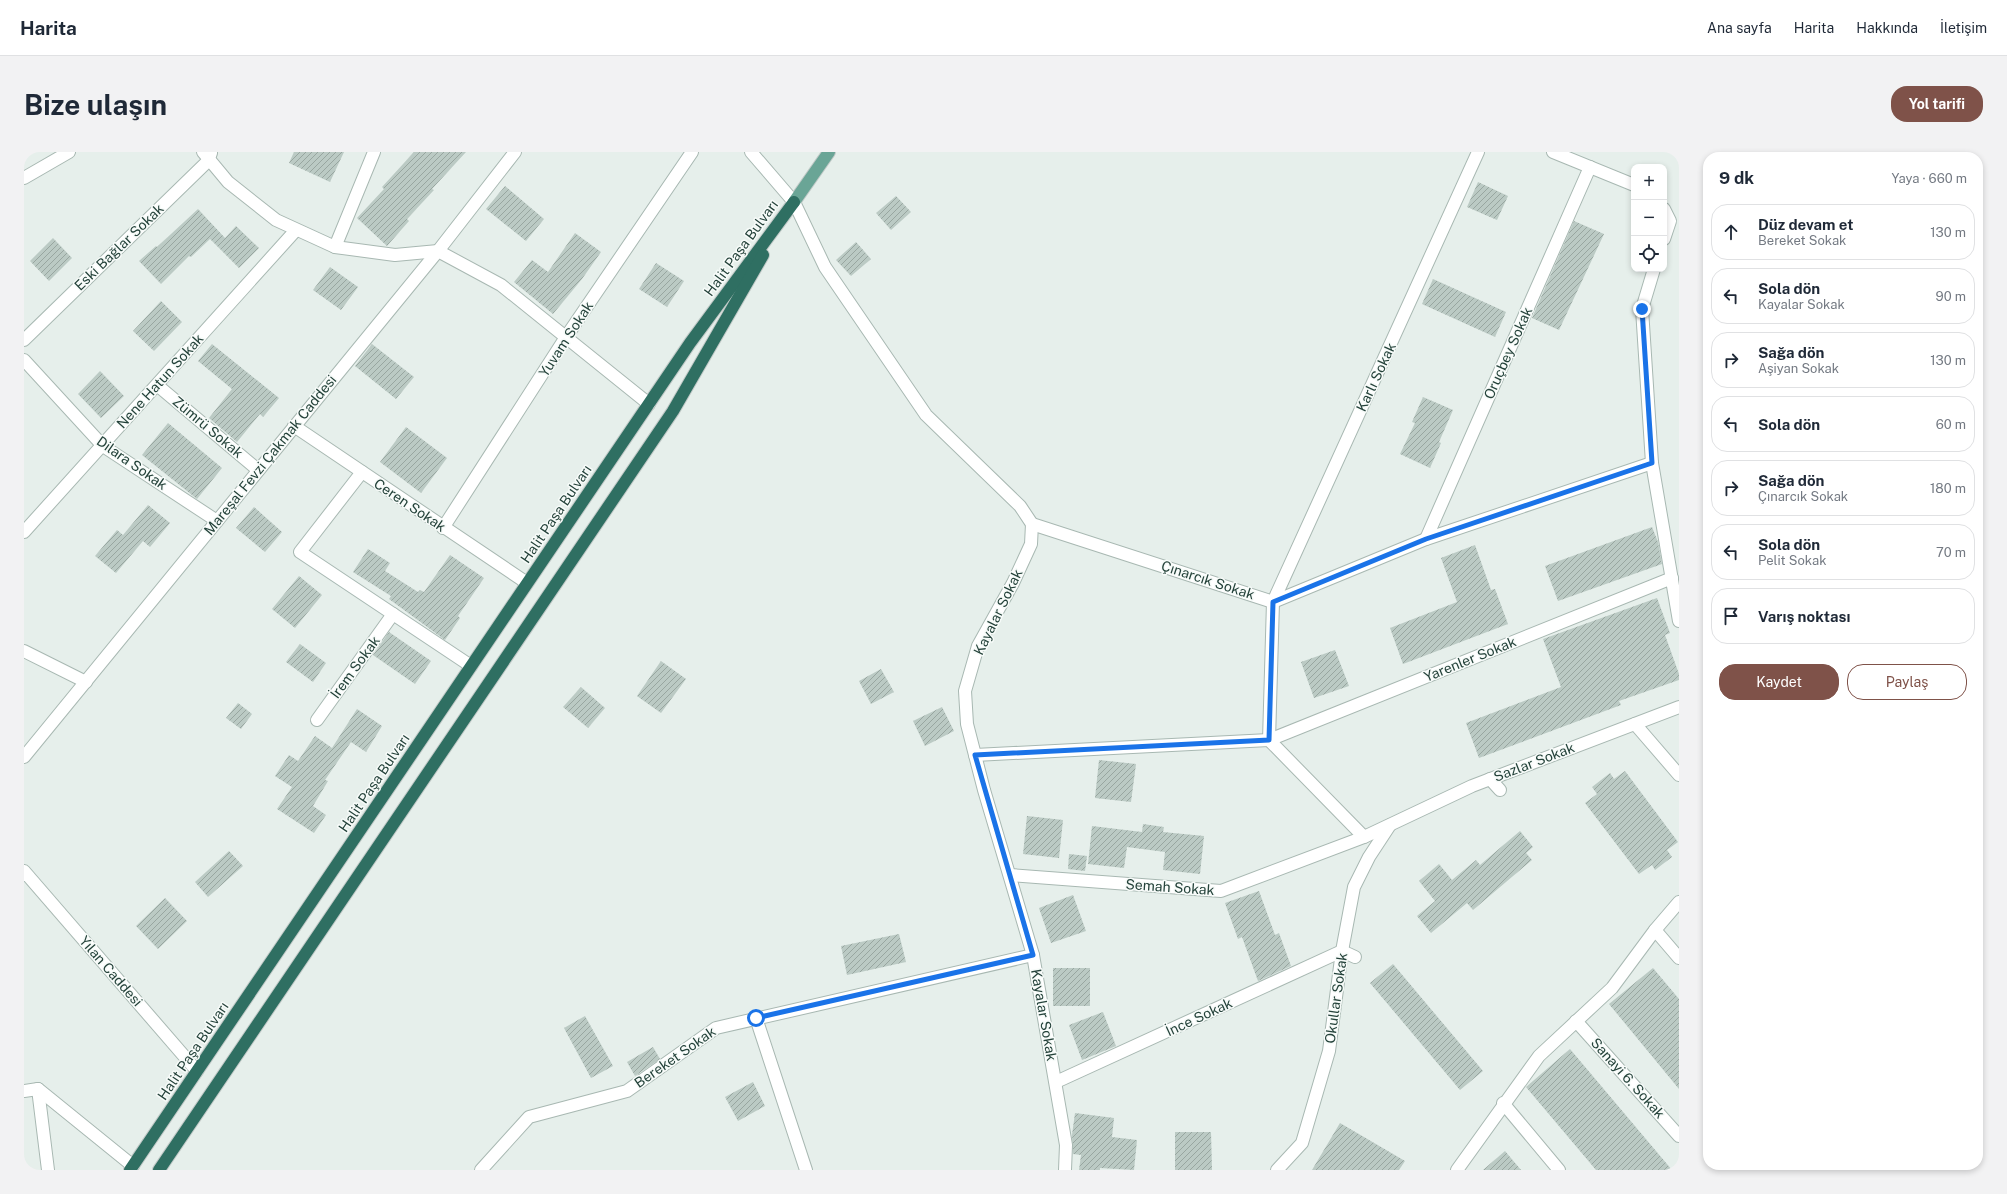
<!DOCTYPE html>
<html lang="tr">
<head>
<meta charset="utf-8">
<style>
  :root { --surface:#fff; --page:#f2f2f3; --text:#1f2937; --muted:#747a83; --line:#e0e1e3; --accent:#7f5249 }
  body { margin:0; font-family:"Public Sans",sans-serif; background:var(--page); color:var(--text) }
  .controls { position:absolute; right:12px; top:12px; display:grid; overflow:hidden; border-radius:8px; box-shadow:0 2px 6px #0003 }
  .controls button { width:36px; height:36px; display:grid; place-items:center; padding:0; border:0; border-bottom:1px solid var(--line); background:var(--surface); color:var(--text); font:20px sans-serif }
  .stop { position:absolute; width:12px; height:12px; margin:-9px; border:3px solid #1a73e8; border-radius:50%; background:#fff }
  .stop.end { background:#1a73e8; border-color:#fff; box-shadow:0 1px 4px #0008 }
  .list { margin:0; padding:0; list-style:none }
  h2 { display:flex; justify-content:space-between; align-items:center; height:52px; margin:0; padding:0 16px; font-size:17px }
  h2 small { font-size:13px; font-weight:400; color:var(--muted) }
  .list li { display:grid; grid-template-columns:26px 1fr auto; gap:12px; align-items:center; box-sizing:border-box; height:56px; margin:0 8px 8px; padding:0 8px; border:1px solid var(--line); border-radius:16px }
  .list b { display:block; font-size:15px; white-space:nowrap }
  .list p { margin:0; font-size:13px; white-space:nowrap; color:var(--muted) }
  .list em { font-size:13px; font-style:normal; color:var(--muted) }
  .actions { display:flex; gap:8px; padding:12px 16px }
  .actions a { flex:1; padding:9px 0; border:1px solid var(--accent); border-radius:16px; text-align:center; font-size:14px; color:var(--accent) }
  .actions .main { background:var(--accent); color:#fff }
  .icon { flex:none; width:22px; height:22px; fill:none; stroke:currentColor; stroke-width:2; stroke-linecap:round; stroke-linejoin:round }
  .map { position:relative; flex:none; width:1655px; height:1018px; overflow:hidden; border-radius:16px }
  header { display:flex; align-items:center; gap:24px; box-sizing:border-box; height:56px; padding:0 20px; background:var(--surface); border-bottom:1px solid var(--line) }
  header strong { font-size:19px }
  nav { display:flex; gap:22px; margin-inline-start:auto; font-size:14px }
  .intro { display:flex; align-items:center; justify-content:space-between; box-sizing:border-box; height:96px; padding:0 24px }
  h1 { margin:0; font-size:28px }
  .button { padding:10px 18px; border-radius:16px; background:var(--accent); color:#fff; font-size:14px; font-weight:700 }
  main { display:flex; gap:24px; padding:0 24px }
  aside { flex:1; background:var(--surface); border-radius:16px; box-shadow:0 2px 6px #0003 }
  .map>svg:first-child { display:block }
</style>
</head>
<body>
<header>
<strong>Harita</strong>
<nav><a>Ana sayfa</a><a>Harita</a><a>Hakkında</a><a>İletişim</a></nav>
</header>
<div class="intro"><h1>Bize ulaşın</h1><a class="button">Yol tarifi</a></div>
<main>
<div class="map">
<svg width="1655" height="1018" viewBox="0 0 1655 1018">
  <defs>
    <pattern id="building-hatch" width="6" height="6" patternUnits="userSpaceOnUse"><rect width="6" height="6" fill="#bbcac4"/><path d="M-1 1l2-2M0 6l6-6M5 7l2-2" fill="none" stroke="#98a6a0"/></pattern>
  </defs>
  <rect width="100%" height="100%" fill="#e6efeb"/>
  <g fill="url(#building-hatch)">
    <polygon points="270,0 320,0 306,30 265,11"/>
    <polygon points="390,0 442,0 408,37 410,38 383,67 385,69 363,94 333,66 360,37 358,35"/>
    <polygon points="1454,30 1484,44 1473,68 1443,55"/>
    <polygon points="481,34 520,67 502,89 462,57"/>
    <polygon points="872,44 887,60 867,78 852,61"/>
    <polygon points="174,57 201,86 212,74 235,96 215,116 186,87 167,105 165,104 137,132 115,109 132,94 133,95"/>
    <polygon points="1550,69 1580,82 1535,178 1508,166"/>
    <polygon points="551,81 577,100 558,127 529,162 490,130 508,108 524,120"/>
    <polygon points="29,86 48,106 25,129 6,109"/>
    <polygon points="832,90 847,107 827,124 812,108"/>
    <polygon points="632,111 660,129 643,155 615,137"/>
    <polygon points="306,115 334,135 317,158 289,138"/>
    <polygon points="1409,127 1482,160 1471,185 1398,152"/>
    <polygon points="137,149 158,170 130,199 109,179"/>
    <polygon points="188,192 255,246 239,265 236,262 213,290 185,266 208,237 174,209"/>
    <polygon points="348,192 390,225 372,247 331,214"/>
    <polygon points="76,219 100,244 77,266 54,242"/>
    <polygon points="1399,245 1429,258 1415,290 1417,291 1406,316 1376,302 1391,271 1388,270"/>
    <polygon points="144,271 198,316 173,347 118,303"/>
    <polygon points="382,275 423,306 397,341 356,310"/>
    <polygon points="124,353 146,371 126,395 119,389 92,421 71,404 93,378 99,383"/>
    <polygon points="230,355 258,380 241,400 212,376"/>
    <polygon points="1628,375 1634,390 1638,412 1534,449 1521,414"/>
    <polygon points="1451,393 1467,438 1471,437 1484,472 1379,512 1366,476 1433,450 1417,406"/>
    <polygon points="344,397 366,411 361,419 394,440 396,438 400,440 426,403 460,426 434,464 436,466 421,488 365,447 367,444 329,420"/>
    <polygon points="275,424 298,443 271,476 248,457"/>
    <polygon points="1633,446 1646,481 1641,483 1655,522 1655,528 1595,549 1597,553 1455,606 1442,571 1537,535 1519,487"/>
    <polygon points="365,480 407,509 391,532 349,503"/>
    <polygon points="276,492 302,511 289,530 262,510"/>
    <polygon points="1311,498 1325,534 1290,546 1277,510"/>
    <polygon points="637,509 662,527 637,561 613,544"/>
    <polygon points="857,517 870,540 847,552 835,529"/>
    <polygon points="557,535 581,556 564,576 539,555"/>
    <polygon points="214,551 228,562 217,577 202,566"/>
    <polygon points="918,555 930,579 901,594 889,569"/>
    <polygon points="333,557 358,574 342,600 327,590 301,628 304,629 289,654 302,663 290,681 253,657 268,635 251,624 265,603 274,609 291,584 308,596"/>
    <polygon points="1075,608 1112,612 1107,650 1071,646"/>
    <polygon points="1601,619 1654,690 1643,698 1648,705 1631,718 1628,713 1615,722 1561,651 1573,642 1568,635 1586,621 1590,627"/>
    <polygon points="1003,664 1039,668 1035,706 999,702"/>
    <polygon points="1119,672 1140,675 1139,680 1180,684 1176,722 1139,718 1141,700 1103,695 1100,716 1064,712 1068,674 1118,680"/>
    <polygon points="1496,679 1509,695 1502,701 1508,708 1449,758 1443,751 1407,781 1393,764 1411,749 1395,729 1415,712 1428,728 1452,708 1456,713"/>
    <polygon points="205,699 219,714 184,745 171,730"/>
    <polygon points="1045,702 1063,704 1061,719 1044,717"/>
    <polygon points="1235,739 1251,783 1255,781 1267,814 1234,829 1218,785 1214,787 1201,751"/>
    <polygon points="1049,743 1062,779 1027,791 1015,756"/>
    <polygon points="141,746 163,769 134,797 112,774"/>
    <polygon points="875,782 882,810 823,823 817,794"/>
    <polygon points="1369,812 1459,919 1436,938 1346,831"/>
    <rect x="1029" y="816" width="37" height="38"/>
    <polygon points="1629,816 1655,847 1655,937 1585,852"/>
    <polygon points="1079,860 1092,894 1058,908 1045,873"/>
    <polygon points="561,864 589,914 567,926 540,876"/>
    <polygon points="629,895 636,907 611,924 603,910"/>
    <polygon points="1546,897 1648,1018 1572,1018 1502,935"/>
    <polygon points="729,930 741,954 714,969 701,945"/>
    <polygon points="1051,961 1090,966 1088,985 1113,988 1110,1018 1076,1016 1076,1018 1055,1018 1057,1003 1049,1002 1048,983"/>
    <polygon points="1316,971 1381,1009 1375,1018 1288,1018"/>
    <polygon points="1151,980 1187,980 1188,1018 1151,1018"/>
    <polygon points="1481,999 1497,1018 1459,1018"/>
  </g>
  <g fill="none" stroke-linecap="round" stroke-linejoin="round">
    <defs>
      <g id="minor">
        <polyline points="179,0 204,30 252,68 311,95 371,103 414,99 477,133 625,252"/>
        <polyline points="727,0 770,50 801,115 902,263 996,354 1008,372"/>
        <polyline points="1529,0 1610,33"/>
        <polyline points="0,26 45,0"/>
        <polyline points="1640,57 1646,69 1640,87"/>
        <polyline points="311,95 350,0"/>
        <polyline points="1630,117 1618,157 1628,311 1655,469"/>
        <polyline points="0,188 184,9 187,1"/>
        <polyline points="0,208 79,294 193,369"/>
        <polyline points="133,233 234,318"/>
        <polyline points="270,274 503,431"/>
        <polyline points="338,320 276,400 447,514"/>
        <polyline points="1008,372 1007,392 989,431 954,494 941,539 943,572 960,638 1009,803 1042,993 1041,1018"/>
        <polyline points="1008,372 1249,450 1402,387 1628,311"/>
        <polyline points="419,376 542,185 668,0"/>
        <polyline points="0,380 272,78"/>
        <polyline points="1402,387 1566,15"/>
        <polyline points="0,499 62,530"/>
        <polyline points="293,568 369,462"/>
        <polyline points="1611,572 1655,623"/>
        <polyline points="951,603 1245,588 1648,426"/>
        <polyline points="0,605 414,99 491,0"/>
        <polyline points="1466,627 1476,638"/>
        <polyline points="1340,685 1245,588 1249,450 1454,0"/>
        <polyline points="0,719 173,919"/>
        <polyline points="986,723 1197,739 1340,685 1448,634 1655,555"/>
        <polyline points="1631,778 1655,806"/>
        <polyline points="1318,799 1331,805"/>
        <polyline points="732,866 782,1018"/>
        <polyline points="1552,869 1655,984"/>
        <polyline points="1032,930 1318,799"/>
        <polyline points="14,937 24,1018"/>
        <polyline points="0,939 14,937 109,1014"/>
        <polyline points="1479,951 1535,1018"/>
        <polyline points="457,1018 505,965 603,939 692,876 1009,803"/>
        <polyline points="1253,1018 1278,991 1305,899 1318,799 1330,735 1345,705 1366,673"/>
        <polyline points="1433,1018 1515,904 1588,836 1631,778 1655,750"/>
      </g>
      <polyline id="major" points="770,50 805,0"/>
      <g id="highway">
        <polyline points="106,1018 666,191 770,50"/>
        <polyline points="135,1018 649,259 739,103"/>
      </g>
    </defs>
    <use href="#minor" stroke="#a8b8b2" stroke-width="14"/>
    <use href="#major" stroke="#c2cac8" stroke-width="14"/>
    <use href="#highway" stroke="#c2cac8" stroke-width="14"/>
    <use href="#minor" stroke="#fff" stroke-width="12"/>
    <use href="#major" stroke="#6aa596" stroke-width="12"/>
    <use href="#highway" stroke="#2f6f62" stroke-width="12"/>
  </g>
  <g fill="none" stroke-linecap="round" stroke-linejoin="round">
    <polyline stroke="#1a73e8" stroke-width="5" points="732,866 1009,803 951,603 1245,588 1249,450 1402,387 1628,311 1618,157"/>
  </g>
  <g text-anchor="middle" dominant-baseline="central" stroke-width="3" stroke-linejoin="round" paint-order="stroke">
    <g font-size="14" fill="#24423a" stroke="#f7fbf9">
      <text transform="translate(95 95) rotate(-44)">Eski Bağlar Sokak</text>
      <text transform="translate(717 96) rotate(-54)">Halit Paşa Bulvarı</text>
      <text transform="translate(542 187) rotate(-57)">Yuvam Sokak</text>
      <text transform="translate(1484 201) rotate(-66)">Oruçbey Sokak</text>
      <text transform="translate(1352 225) rotate(-65)">Karlı Sokak</text>
      <text transform="translate(136 229) rotate(-48)">Nene Hatun Sokak</text>
      <text transform="translate(184 275) rotate(40)">Zümrü Sokak</text>
      <text transform="translate(246 303) rotate(-51)">Mareşal Fevzi Çakmak Caddesi</text>
      <text transform="translate(108 311) rotate(35)">Dilara Sokak</text>
      <text transform="translate(386 353) rotate(34)">Ceren Sokak</text>
      <text transform="translate(532 362) rotate(-56)">Halit Paşa Bulvarı</text>
      <text transform="translate(1184 428) rotate(18)">Çınarcık Sokak</text>
      <text transform="translate(974 460) rotate(-64)">Kayalar Sokak</text>
      <text transform="translate(1446 507) rotate(-22)">Yarenler Sokak</text>
      <text transform="translate(331 515) rotate(-54)">İrem Sokak</text>
      <text transform="translate(1510 610) rotate(-21)">Sazlar Sokak</text>
      <text transform="translate(350 631) rotate(-56)">Halit Paşa Bulvarı</text>
      <text transform="translate(1146 735) rotate(4)">Semah Sokak</text>
      <text transform="translate(87 819) rotate(49)">Yılan Caddesi</text>
      <text transform="translate(1312 846) rotate(-82)">Okullar Sokak</text>
      <text transform="translate(1020 863) rotate(80)">Kayalar Sokak</text>
      <text transform="translate(1175 865) rotate(-25)">İnce Sokak</text>
      <text transform="translate(169 899) rotate(-56)">Halit Paşa Bulvarı</text>
      <text transform="translate(651 905) rotate(-35)">Bereket Sokak</text>
      <text transform="translate(1604 926) rotate(48)">Sanayi 6. Sokak</text>
    </g>
  </g>
</svg>
<div class="controls">
<button>+</button>
<button>−</button>
<button><svg class="icon" aria-label="locate" viewBox="0 0 24 24"><circle cx="12" cy="12" r="6"/><path d="M12 2v4M12 18v4M2 12h4M18 12h4"/></svg></button>
</div>
<div class="stop" style="left:732px;top:866px"></div>
<div class="stop end" style="left:1618px;top:157px"></div>
</div>
<aside>
<h2>9 dk<small>Yaya · 660 m</small></h2>
<ul class="list">
<li><svg class="icon" aria-label="ahead" viewBox="0 0 24 24"><path d="M12 20V5M6 11l6-6 6 6"/></svg><div><b>Düz devam et</b><p>Bereket Sokak</p></div><em>130 m</em></li>
<li><svg class="icon" aria-label="left" viewBox="0 0 24 24"><path d="M17 20v-9H6M10 6l-5 5 5 5"/></svg><div><b>Sola dön</b><p>Kayalar Sokak</p></div><em>90 m</em></li>
<li><svg class="icon" aria-label="right" viewBox="0 0 24 24"><path d="M7 20v-9h11M14 6l5 5-5 5"/></svg><div><b>Sağa dön</b><p>Aşiyan Sokak</p></div><em>130 m</em></li>
<li><svg class="icon" aria-label="left" viewBox="0 0 24 24"><path d="M17 20v-9H6M10 6l-5 5 5 5"/></svg><div><b>Sola dön</b></div><em>60 m</em></li>
<li><svg class="icon" aria-label="right" viewBox="0 0 24 24"><path d="M7 20v-9h11M14 6l5 5-5 5"/></svg><div><b>Sağa dön</b><p>Çınarcık Sokak</p></div><em>180 m</em></li>
<li><svg class="icon" aria-label="left" viewBox="0 0 24 24"><path d="M17 20v-9H6M10 6l-5 5 5 5"/></svg><div><b>Sola dön</b><p>Pelit Sokak</p></div><em>70 m</em></li>
<li><svg class="icon" aria-label="arrive" viewBox="0 0 24 24"><path d="M6 21V4h12l-3 4 3 4H6"/></svg><div><b>Varış noktası</b></div></li>
</ul>
<div class="actions"><a class="main">Kaydet</a><a>Paylaş</a></div>
</aside>
</main>
</body>
</html>
